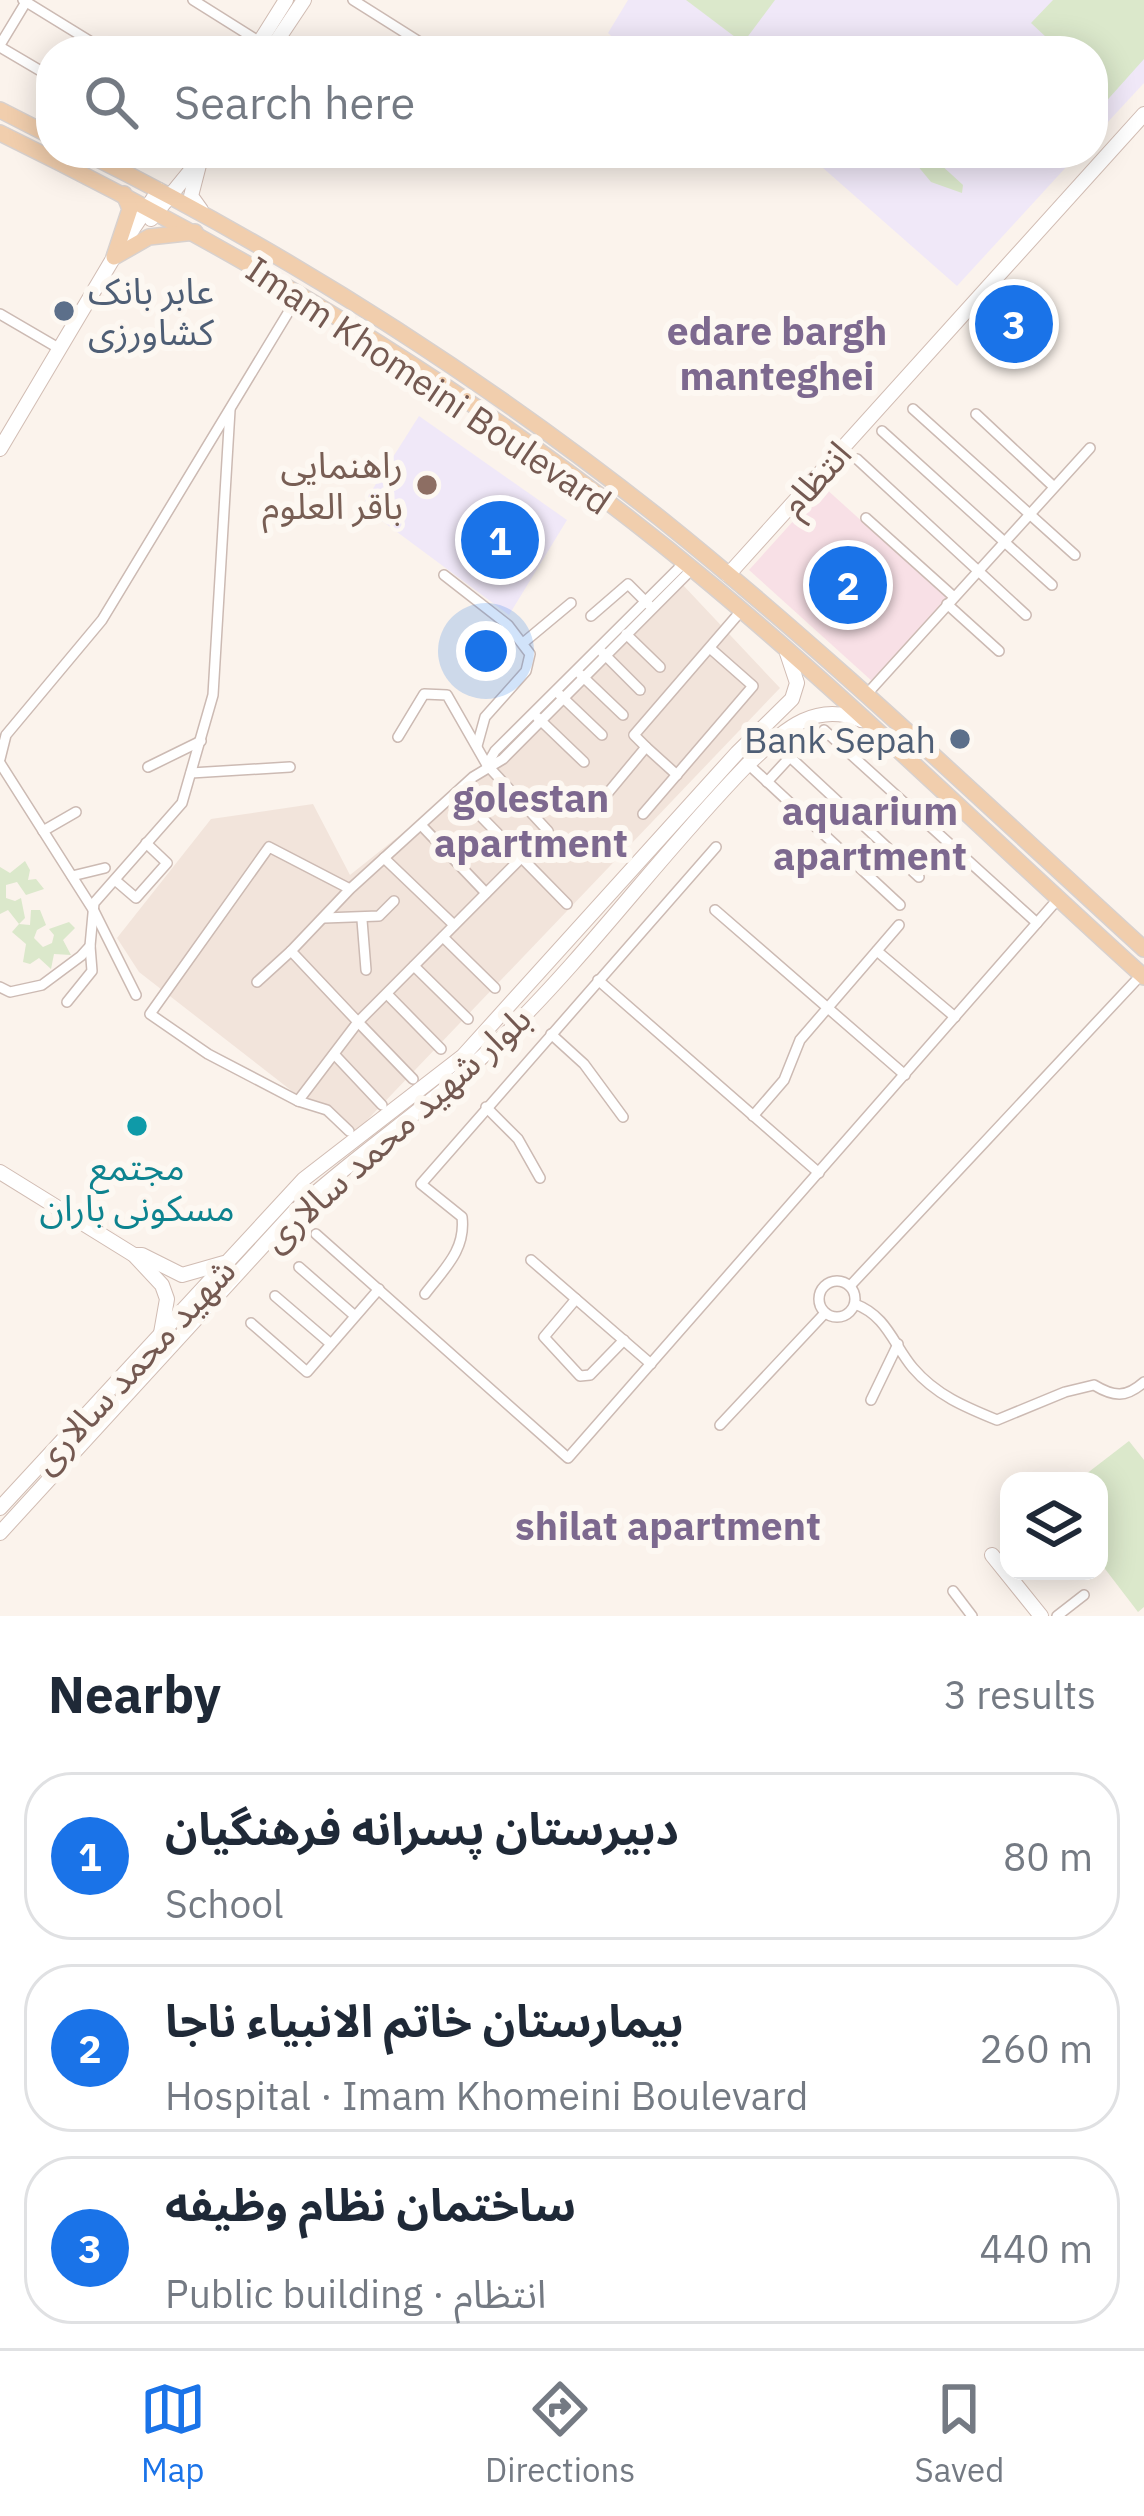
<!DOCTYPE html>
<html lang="en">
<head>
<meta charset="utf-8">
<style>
  :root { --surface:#fff; --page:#f6f6f7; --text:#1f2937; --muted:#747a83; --line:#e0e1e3; --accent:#1a73e8 }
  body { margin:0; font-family:"IBM Plex Sans","Noto Sans Arabic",sans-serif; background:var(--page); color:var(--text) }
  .controls { position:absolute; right:36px; bottom:36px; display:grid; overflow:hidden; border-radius:24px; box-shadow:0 6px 30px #0003 }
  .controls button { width:108px; height:108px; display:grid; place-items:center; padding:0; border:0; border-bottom:3px solid var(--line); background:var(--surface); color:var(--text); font:60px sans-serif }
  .you { position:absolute; left:486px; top:651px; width:42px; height:42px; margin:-30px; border:9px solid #fff; border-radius:50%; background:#1a73e8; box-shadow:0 0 0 18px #1a73e833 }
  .badge { display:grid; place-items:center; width:78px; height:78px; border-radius:50%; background:var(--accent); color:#fff; font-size:39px; font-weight:700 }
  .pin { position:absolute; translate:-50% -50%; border:6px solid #fff; box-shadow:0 3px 12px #0006 }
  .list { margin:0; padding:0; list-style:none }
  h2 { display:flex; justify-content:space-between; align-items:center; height:156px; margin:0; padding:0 48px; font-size:51px }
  h2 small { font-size:39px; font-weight:400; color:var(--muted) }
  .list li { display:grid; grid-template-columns:78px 1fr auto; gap:36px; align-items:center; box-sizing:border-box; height:168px; margin:0 24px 24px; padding:0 24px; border:3px solid var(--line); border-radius:48px }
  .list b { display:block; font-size:45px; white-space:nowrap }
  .list p { margin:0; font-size:39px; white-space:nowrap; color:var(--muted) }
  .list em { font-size:39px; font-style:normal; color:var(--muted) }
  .icon { flex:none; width:66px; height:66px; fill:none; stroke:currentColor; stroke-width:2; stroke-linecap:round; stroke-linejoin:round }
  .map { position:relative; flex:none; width:1144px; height:1616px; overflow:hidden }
  .search { position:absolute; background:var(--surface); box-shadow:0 6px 30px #0003; left:36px; right:36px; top:36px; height:132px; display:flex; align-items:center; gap:30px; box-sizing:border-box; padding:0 42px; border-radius:48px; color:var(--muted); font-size:45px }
  .sheet { height:732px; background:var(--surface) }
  nav { display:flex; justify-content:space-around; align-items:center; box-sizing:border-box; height:168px; border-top:3px solid var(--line); background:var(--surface); font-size:33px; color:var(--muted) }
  nav a { display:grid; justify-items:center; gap:6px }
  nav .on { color:var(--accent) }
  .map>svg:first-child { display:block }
</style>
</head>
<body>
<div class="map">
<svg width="1144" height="1616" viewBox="0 0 1144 1616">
  <rect width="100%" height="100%" fill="#fbf3ec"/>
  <polygon fill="#f2e4db" points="682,584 780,688 351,1137 139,972 117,938 211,819 313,804 350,875 473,777"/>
  <g fill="#f0e8f8">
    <polygon points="628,0 1144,0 1144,83 1093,138 1093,51 627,51 608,33"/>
    <polygon points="806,153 1079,153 957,286"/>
    <polygon points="419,416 567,520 509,615 362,506"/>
  </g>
  <polygon fill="#f8e0e6" points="824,487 948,599 873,682 749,570"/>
  <g fill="#dbe8cb">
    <polygon points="686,0 775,0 743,43"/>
    <polygon points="1053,0 1144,0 1144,59 1093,116 1093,51 1061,51 1031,23"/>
    <polygon points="907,153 928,153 963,185 962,193 931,182"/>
    <polygon points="25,861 30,870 28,880 36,879 44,889 26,895 17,882 6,885 6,898 15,901 21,898 25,918 19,924 30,925 31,910 40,910 46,925 37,930 34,938 43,947 52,943 54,935 49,929 69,922 75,928 63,940 71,955 54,954 51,969 39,958 30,964 23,962 26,944 12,932 19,924 8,910 0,914 0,867 10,873"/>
    <polygon points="1129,1441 1144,1460 1144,1607 1138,1612 1099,1561 1099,1481 1077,1481"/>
  </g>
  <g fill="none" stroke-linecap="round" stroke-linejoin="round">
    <defs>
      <g id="street">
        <polyline points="23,0 106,51"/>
        <polyline points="193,0 260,42"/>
        <polyline points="353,0 434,51"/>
        <polyline points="279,37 302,51"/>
        <polyline points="0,45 26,2"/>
        <polyline points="0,47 51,77"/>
        <polyline points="470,153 483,161"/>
        <polyline points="0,314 60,349"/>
        <polyline points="913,409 1075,555"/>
        <polyline points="976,414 1054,487"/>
        <polyline points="882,431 1052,585"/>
        <polyline points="857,459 1026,615"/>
        <polyline points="866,518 954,597"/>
        <polyline points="444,575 508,625 530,654 526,671 485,717 477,746"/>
        <polyline points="947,604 999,651"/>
        <polyline points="591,616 628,584 649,605"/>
        <polyline points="626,634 660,667"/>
        <polyline points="523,643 571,603"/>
        <polyline points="602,652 640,690"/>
        <polyline points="580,674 623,715"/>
        <polyline points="559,694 602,735"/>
        <polyline points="866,695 1090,448"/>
        <polyline points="537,717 584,762"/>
        <polyline points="824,730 1037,923"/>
        <polyline points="398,737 424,694 447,695 487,765 548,831 358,1022 413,1079"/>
        <polyline points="646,747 677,775"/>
        <polyline points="0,759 6,735 102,620 300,293"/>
        <polyline points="0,763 94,911 136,995"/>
        <polyline points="748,764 900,905"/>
        <polyline points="487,765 495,751 684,563"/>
        <polyline points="148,767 201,741"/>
        <polyline points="191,773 290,767"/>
        <polyline points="767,782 790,757 919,877"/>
        <polyline points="457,792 567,904"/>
        <polyline points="602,800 646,747 634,735 741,611"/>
        <polyline points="643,814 753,686 711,649"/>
        <polyline points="421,825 486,893"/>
        <polyline points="43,831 76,812"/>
        <polyline points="384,858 454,925"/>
        <polyline points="72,876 105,868"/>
        <polyline points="115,880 136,898 167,863 146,843"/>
        <polyline points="350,889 269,847 150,1014 208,1054 298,1101 358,1022 291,951 350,889 473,777 503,759 692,569"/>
        <polyline points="715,910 905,1075"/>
        <polyline points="324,918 379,916 394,901"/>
        <polyline points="362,920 366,970"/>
        <polyline points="443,937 495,988"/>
        <polyline points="877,951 955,1017"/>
        <polyline points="414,966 468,1019"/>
        <polyline points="598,980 819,1173"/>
        <polyline points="257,982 291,951"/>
        <polyline points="0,987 10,992 42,985 81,956 90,946 94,903 182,803 213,695 230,410"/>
        <polyline points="387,994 441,1049"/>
        <polyline points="67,1002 92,971 90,946"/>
        <polyline points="551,1034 584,1064 623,1117"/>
        <polyline points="334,1054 382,1105"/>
        <polyline points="298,1101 327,1110 349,1131"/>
        <polyline points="486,1107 518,1139 540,1178"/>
        <polyline points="753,1116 784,1080 800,1040 899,925"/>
        <polyline points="316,1234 568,1458 1058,899"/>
        <polyline points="531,1260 651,1364"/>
        <polyline points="299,1267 355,1316"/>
        <circle cx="837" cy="1299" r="18"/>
        <polyline points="850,1286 1141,975"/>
        <path d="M425,1294C444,1269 466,1250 462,1217L421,1184L716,847"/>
        <polyline points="275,1296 331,1344"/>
        <polyline points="576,1299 544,1337 580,1376 590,1375 624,1340"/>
        <path d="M855,1304C887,1316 893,1344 913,1368C936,1395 965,1407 997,1420L1065,1392L1094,1385C1114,1397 1126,1398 1144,1382"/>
        <polyline points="251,1323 307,1372 379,1289"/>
        <polyline points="871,1400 898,1344"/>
        <polyline points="720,1425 825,1313"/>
        <polyline points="953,1591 972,1616"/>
        <polyline points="1057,1616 1084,1595"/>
      </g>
      <g id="secondary">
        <polyline points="254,51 286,0"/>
        <polyline points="270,51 304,0"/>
        <polyline points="110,165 168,153"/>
        <polyline points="199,165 191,196 201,210"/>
        <polyline points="151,219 205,153"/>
        <polyline points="0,449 114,257 159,190"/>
        <polyline points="728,575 1144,114"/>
        <polyline points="0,1172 134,1255 162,1285 167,1299 161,1333"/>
        <polyline points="134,1255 142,1255 182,1275 224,1263"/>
        <polyline points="0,1508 304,1179 463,1056 737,753 792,699 797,683 787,653"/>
        <path d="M0,1533L294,1212C361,1150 439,1101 504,1036C591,951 663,851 748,764C782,733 812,700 861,720"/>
        <polyline points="992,1555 1041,1616"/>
      </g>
      <g id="primary">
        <polyline points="0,110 51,136"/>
        <path d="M0,133C254,257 495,403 713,586C860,709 1001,848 1144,977"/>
        <path d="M86,153C289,254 483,378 661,519C829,654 985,804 1144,949"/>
        <polyline points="115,254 130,209 124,194"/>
        <polyline points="114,257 149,237 195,232"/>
      </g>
    </defs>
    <use href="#street" stroke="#ccbab3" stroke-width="12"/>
    <use href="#secondary" stroke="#d1bcb3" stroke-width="16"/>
    <use href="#primary" stroke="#d8d1ce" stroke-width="18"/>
    <use href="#street" stroke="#fff" stroke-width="9"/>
    <use href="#secondary" stroke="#fff" stroke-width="14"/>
    <use href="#primary" stroke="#f1cead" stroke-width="15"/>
  </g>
  <g fill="#5c6f8a" stroke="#fdf8f2" stroke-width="4.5">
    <circle cx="64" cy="311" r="12"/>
    <circle cx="960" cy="739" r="12"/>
  </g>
  <circle fill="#8d6e63" stroke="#fdf8f2" stroke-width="4.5" cx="427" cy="485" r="12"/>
  <circle fill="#0f9aa8" stroke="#fdf8f2" stroke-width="4.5" cx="137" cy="1126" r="12"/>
  <g text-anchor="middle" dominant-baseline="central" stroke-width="12" stroke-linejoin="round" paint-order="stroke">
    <g font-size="36" fill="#4e5e75" stroke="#fdf8f2" text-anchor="start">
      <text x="88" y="290">عابر بانک<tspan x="88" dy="41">کشاورزی</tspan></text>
      <text x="936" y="739" text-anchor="end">Bank Sepah</text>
    </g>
    <g font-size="36" fill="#745951" stroke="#fdf8f2">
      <text transform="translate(429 385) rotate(34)">Imam Khomeini Boulevard</text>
      <text transform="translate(815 478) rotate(-48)">انتظام</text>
      <text transform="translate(396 1128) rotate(-42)">بلوار شهید محمد سالاری</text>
      <text transform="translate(133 1365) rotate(-47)">شهید محمد سالاری</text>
    </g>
    <g font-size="36" fill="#785e54" stroke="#fdf8f2" text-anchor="end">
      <text x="403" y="464">راهنمایی<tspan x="403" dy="41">باقر العلوم</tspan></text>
    </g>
    <g font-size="36" fill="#0d838f" stroke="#fdf8f2">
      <text x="137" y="1166">مجتمع<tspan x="137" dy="41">مسکونی باران</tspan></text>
    </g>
    <g font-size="39" font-weight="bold" fill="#7d698f" stroke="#fdf8f2">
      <text x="777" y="330">edare bargh<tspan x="777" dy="45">manteghei</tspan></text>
      <text x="531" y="797">golestan<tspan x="531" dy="45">apartment</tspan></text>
      <text x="870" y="810">aquarium<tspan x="870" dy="45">apartment</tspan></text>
      <text x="668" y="1525">shilat apartment</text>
    </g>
  </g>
</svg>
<div class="controls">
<button><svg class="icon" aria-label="layers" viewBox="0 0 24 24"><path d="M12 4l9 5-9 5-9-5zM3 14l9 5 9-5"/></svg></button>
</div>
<div class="you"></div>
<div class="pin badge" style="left:500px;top:540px">1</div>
<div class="pin badge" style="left:848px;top:585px">2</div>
<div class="pin badge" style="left:1014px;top:324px">3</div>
<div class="search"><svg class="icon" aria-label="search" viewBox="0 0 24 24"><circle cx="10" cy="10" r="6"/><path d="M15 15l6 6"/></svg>Search here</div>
</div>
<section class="sheet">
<h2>Nearby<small>3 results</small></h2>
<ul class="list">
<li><span class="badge">1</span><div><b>دبیرستان پسرانه فرهنگیان</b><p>School</p></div><em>80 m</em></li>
<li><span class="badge">2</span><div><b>بیمارستان خاتم الانبیاء ناجا</b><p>Hospital · Imam Khomeini Boulevard</p></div><em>260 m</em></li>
<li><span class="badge">3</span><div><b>ساختمان نظام وظیفه</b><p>Public building · انتظام</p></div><em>440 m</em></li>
</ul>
</section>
<nav>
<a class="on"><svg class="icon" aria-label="map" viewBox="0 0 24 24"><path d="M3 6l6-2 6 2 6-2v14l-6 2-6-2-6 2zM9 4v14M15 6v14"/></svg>Map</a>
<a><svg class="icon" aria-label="directions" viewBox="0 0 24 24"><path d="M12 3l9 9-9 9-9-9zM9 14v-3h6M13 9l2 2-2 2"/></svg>Directions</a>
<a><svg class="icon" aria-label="saved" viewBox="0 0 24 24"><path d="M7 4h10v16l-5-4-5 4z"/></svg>Saved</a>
</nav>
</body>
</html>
